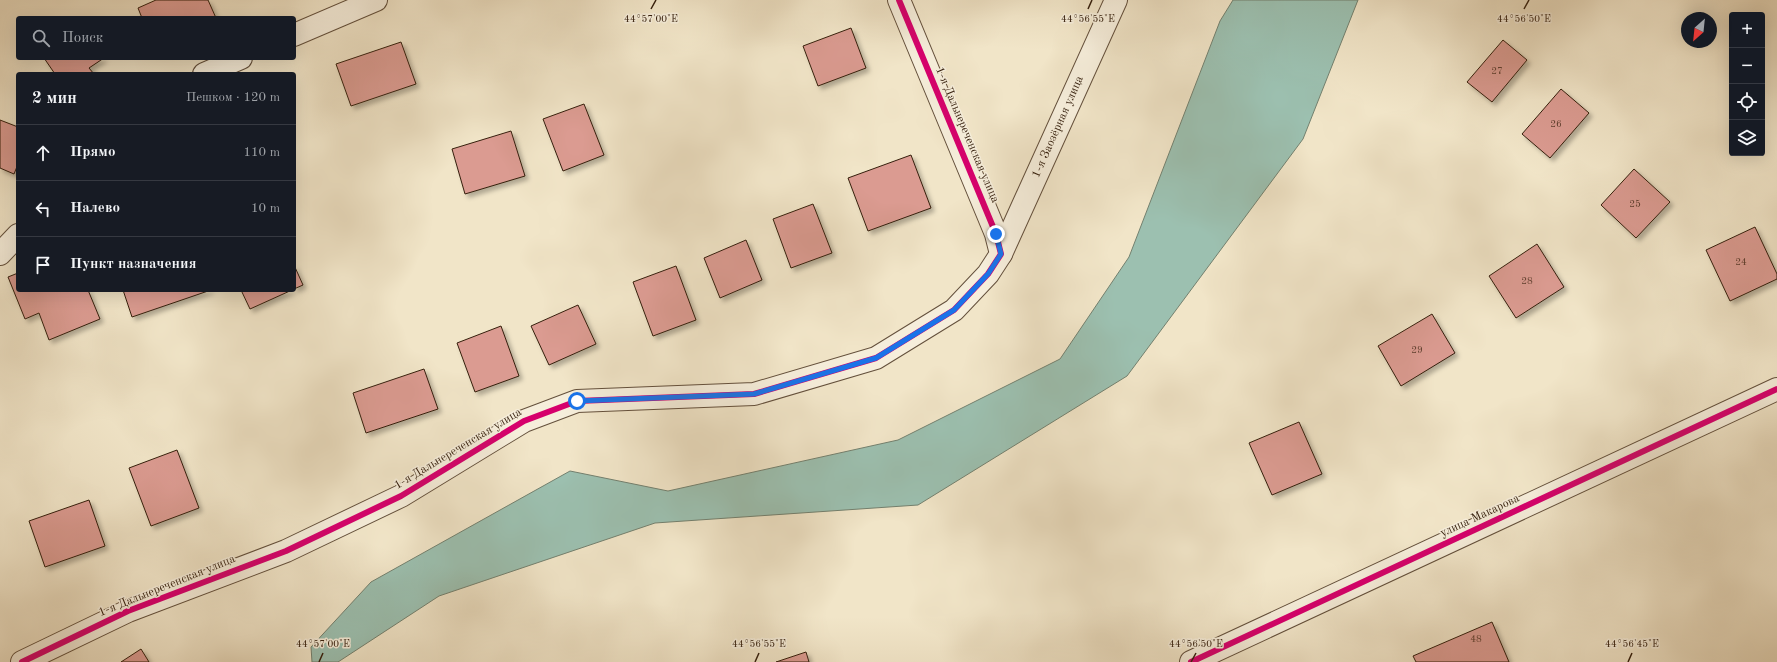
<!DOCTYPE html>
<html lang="ru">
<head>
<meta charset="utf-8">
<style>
  :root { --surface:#171b24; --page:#20242c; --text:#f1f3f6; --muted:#9ea1a6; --line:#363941 }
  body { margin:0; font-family:"Old Standard TT",serif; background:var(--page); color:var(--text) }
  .controls { position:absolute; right:12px; top:12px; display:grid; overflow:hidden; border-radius:4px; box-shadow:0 4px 16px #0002 }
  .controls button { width:36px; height:36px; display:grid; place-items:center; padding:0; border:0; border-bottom:1px solid var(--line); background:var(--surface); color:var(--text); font:20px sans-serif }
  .compass { position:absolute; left:1681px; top:12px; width:36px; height:36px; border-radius:50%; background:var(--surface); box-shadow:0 4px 16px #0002; rotate:207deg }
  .stop { position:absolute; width:12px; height:12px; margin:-9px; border:3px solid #1a73e8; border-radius:50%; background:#fff }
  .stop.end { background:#1a73e8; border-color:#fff; box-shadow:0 1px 4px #0008 }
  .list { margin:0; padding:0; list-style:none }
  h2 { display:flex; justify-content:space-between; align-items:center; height:52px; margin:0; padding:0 16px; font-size:17px }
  h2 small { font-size:13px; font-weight:400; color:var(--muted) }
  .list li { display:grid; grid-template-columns:26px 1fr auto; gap:12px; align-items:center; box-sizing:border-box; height:56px; padding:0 16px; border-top:1px solid var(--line) }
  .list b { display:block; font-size:15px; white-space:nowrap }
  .list em { font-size:13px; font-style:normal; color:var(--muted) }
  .icon { flex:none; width:22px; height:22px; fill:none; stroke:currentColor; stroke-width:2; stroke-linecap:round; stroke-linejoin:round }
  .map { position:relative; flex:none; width:1777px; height:662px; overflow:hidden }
  .search { position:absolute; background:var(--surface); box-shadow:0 4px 16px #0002; left:16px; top:16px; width:280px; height:44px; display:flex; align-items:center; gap:10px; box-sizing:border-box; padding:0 14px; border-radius:4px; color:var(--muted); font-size:15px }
  .panel { position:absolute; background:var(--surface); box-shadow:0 4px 16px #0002; left:16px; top:72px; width:280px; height:220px; border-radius:4px }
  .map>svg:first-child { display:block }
</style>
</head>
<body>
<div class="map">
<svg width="1777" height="662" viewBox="0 0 1777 662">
  <defs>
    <filter id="shadow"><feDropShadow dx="3.5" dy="3.5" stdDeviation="2" flood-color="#0004"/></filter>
  </defs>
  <rect width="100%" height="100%" fill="#f1e5c8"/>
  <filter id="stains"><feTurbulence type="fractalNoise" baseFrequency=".005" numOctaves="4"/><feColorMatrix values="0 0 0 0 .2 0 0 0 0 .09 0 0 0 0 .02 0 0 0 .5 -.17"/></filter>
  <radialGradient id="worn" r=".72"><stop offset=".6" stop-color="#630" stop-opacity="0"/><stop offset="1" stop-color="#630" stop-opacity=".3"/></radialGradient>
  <polygon fill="#9cc0b0" stroke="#73806f" points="1233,0 1358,0 1303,139 1127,376 918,505 655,523 439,596 338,662 312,662 311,647 371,582 570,471 668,491 898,440 1060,359 1129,257 1220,21"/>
  <g fill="#db9b91" stroke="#351f0d" filter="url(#shadow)">
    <polygon points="156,0 208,0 216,18 142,18 138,8"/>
    <polygon points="851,28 866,68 818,86 803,46"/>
    <polygon points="1503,40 1527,60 1492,102 1467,82"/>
    <polygon points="401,42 416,84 351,106 336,64"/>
    <polygon points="44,58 104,58 89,68 94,74 55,74"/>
    <polygon points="1561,89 1589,113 1550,158 1522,134"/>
    <polygon points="584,104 604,155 563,171 543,119"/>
    <polygon points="0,120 18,127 18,164 14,174 0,168"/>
    <polygon points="511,131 525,176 465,194 452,149"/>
    <polygon points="911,155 931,208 868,231 848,178"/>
    <polygon points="1634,169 1670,202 1636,238 1601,205"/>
    <polygon points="813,204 832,253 791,268 773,219"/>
    <polygon points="1755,227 1777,274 1777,279 1730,301 1706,250"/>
    <polygon points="746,240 762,280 720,298 704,258"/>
    <polygon points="1537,244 1564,287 1516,318 1489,276"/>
    <polygon points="294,265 303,285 294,289"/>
    <polygon points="676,266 696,320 653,336 633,282"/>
    <polygon points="18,273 18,290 88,290 100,319 49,340 39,313 25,319 8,277"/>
    <polygon points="123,290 211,290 132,317"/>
    <polygon points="241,290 292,290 250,309"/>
    <polygon points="578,305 596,344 549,365 531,326"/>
    <polygon points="1432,314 1455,353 1401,386 1378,346"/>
    <polygon points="501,326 519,376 475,392 457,343"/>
    <polygon points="424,369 438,409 366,433 353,393"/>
    <polygon points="1299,422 1322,474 1272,495 1249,443"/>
    <polygon points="177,450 199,508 151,526 129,468"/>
    <polygon points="89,500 105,546 45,567 29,521"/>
    <polygon points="1492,622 1509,662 1416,662 1413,656"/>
    <polygon points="141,649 149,662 121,662"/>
    <polygon points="806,652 809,662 776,662"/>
  </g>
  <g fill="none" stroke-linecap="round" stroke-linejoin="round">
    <defs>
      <g id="minor">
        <polyline points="294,35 376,0"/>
        <polyline points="204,74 241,58"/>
        <polyline points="0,254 18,235"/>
        <polyline points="1001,254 1116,0"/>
        <polyline points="22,662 128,611 286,551 401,496 524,421 577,401 754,394 876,358 954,310 988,274 1001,254 996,234 899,0"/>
        <polyline points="1191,662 1777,389"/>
      </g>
    </defs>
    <use href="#minor" stroke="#64503c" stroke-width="24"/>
    <use href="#minor" stroke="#f6eedb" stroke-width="22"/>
    <defs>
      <g id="cycleway">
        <polyline points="22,662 128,611 286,551 401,496 524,421 577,401 754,394 876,358 954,310 988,274 1001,254 996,234 899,0"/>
        <polyline points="1191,662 1777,389"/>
      </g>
    </defs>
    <use href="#cycleway" stroke="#f6eedb" stroke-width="8"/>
    <use href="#cycleway" stroke="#d6006c" stroke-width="6"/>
  </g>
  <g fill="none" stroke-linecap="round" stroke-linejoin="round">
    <polyline stroke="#1a73e8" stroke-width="5" points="577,401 754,394 876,358 954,310 988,274 1001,254 996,234"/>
  </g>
  <path fill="none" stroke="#351f0d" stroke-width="1.5" d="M651,9L656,0M1088,9L1092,0M1524,9L1529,0M319,662L323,653M755,662L759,653M1191,662L1196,653M1628,662L1632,653"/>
  <g text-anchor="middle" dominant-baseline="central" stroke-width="3" stroke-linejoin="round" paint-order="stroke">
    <g font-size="10" fill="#5e3e2e">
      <text x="1497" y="71">27</text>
      <text x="1556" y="124">26</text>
      <text x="1635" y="204">25</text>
      <text x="1741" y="262">24</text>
      <text x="1527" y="281">28</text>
      <text x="1417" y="350">29</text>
      <text x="1476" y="639">48</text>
    </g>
    <g font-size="12" fill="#351f0d" stroke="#f6eedb">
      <text transform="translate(1058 127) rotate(-66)">1-я Заозёрная улица</text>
      <text transform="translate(967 135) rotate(67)">1-я Дальнереченская улица</text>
      <text transform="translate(458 449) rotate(-31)">1-я Дальнереченская улица</text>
      <text transform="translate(1480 516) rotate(-25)">улица Макарова</text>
      <text transform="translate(167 586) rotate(-22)">1-я Дальнереченская улица</text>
    </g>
  </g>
  <g font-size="10" text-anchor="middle" fill="#351f0d" stroke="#f6eedb" stroke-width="3" stroke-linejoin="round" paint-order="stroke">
    <text x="651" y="22">44°57'00"E</text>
    <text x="1088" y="22">44°56'55"E</text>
    <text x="1524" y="22">44°56'50"E</text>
    <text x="323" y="647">44°57'00"E</text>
    <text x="759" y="647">44°56'55"E</text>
    <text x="1196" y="647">44°56'50"E</text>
    <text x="1632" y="647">44°56'45"E</text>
  </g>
  <rect width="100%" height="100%" filter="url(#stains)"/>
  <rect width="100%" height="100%" fill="url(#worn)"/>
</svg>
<div class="controls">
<button>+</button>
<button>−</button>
<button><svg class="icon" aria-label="locate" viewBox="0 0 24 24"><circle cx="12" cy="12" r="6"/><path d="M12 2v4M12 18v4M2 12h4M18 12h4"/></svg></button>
<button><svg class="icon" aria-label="layers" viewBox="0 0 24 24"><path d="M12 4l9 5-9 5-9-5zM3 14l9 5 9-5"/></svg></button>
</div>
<svg class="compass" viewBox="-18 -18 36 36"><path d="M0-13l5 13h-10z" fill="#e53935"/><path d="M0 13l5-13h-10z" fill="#9ea1a6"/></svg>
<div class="stop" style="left:577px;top:401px"></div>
<div class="stop end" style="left:996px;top:234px"></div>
<div class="search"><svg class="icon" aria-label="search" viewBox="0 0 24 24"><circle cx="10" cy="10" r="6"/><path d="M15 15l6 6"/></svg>Поиск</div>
<section class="panel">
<h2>2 мин<small>Пешком · 120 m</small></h2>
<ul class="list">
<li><svg class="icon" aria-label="ahead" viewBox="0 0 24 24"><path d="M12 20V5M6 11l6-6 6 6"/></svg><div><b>Прямо</b></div><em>110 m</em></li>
<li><svg class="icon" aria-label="left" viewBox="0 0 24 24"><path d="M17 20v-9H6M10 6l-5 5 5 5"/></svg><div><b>Налево</b></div><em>10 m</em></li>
<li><svg class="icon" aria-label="arrive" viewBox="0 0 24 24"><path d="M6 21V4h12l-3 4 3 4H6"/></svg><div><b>Пункт назначения</b></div></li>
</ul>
</section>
</div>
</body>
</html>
